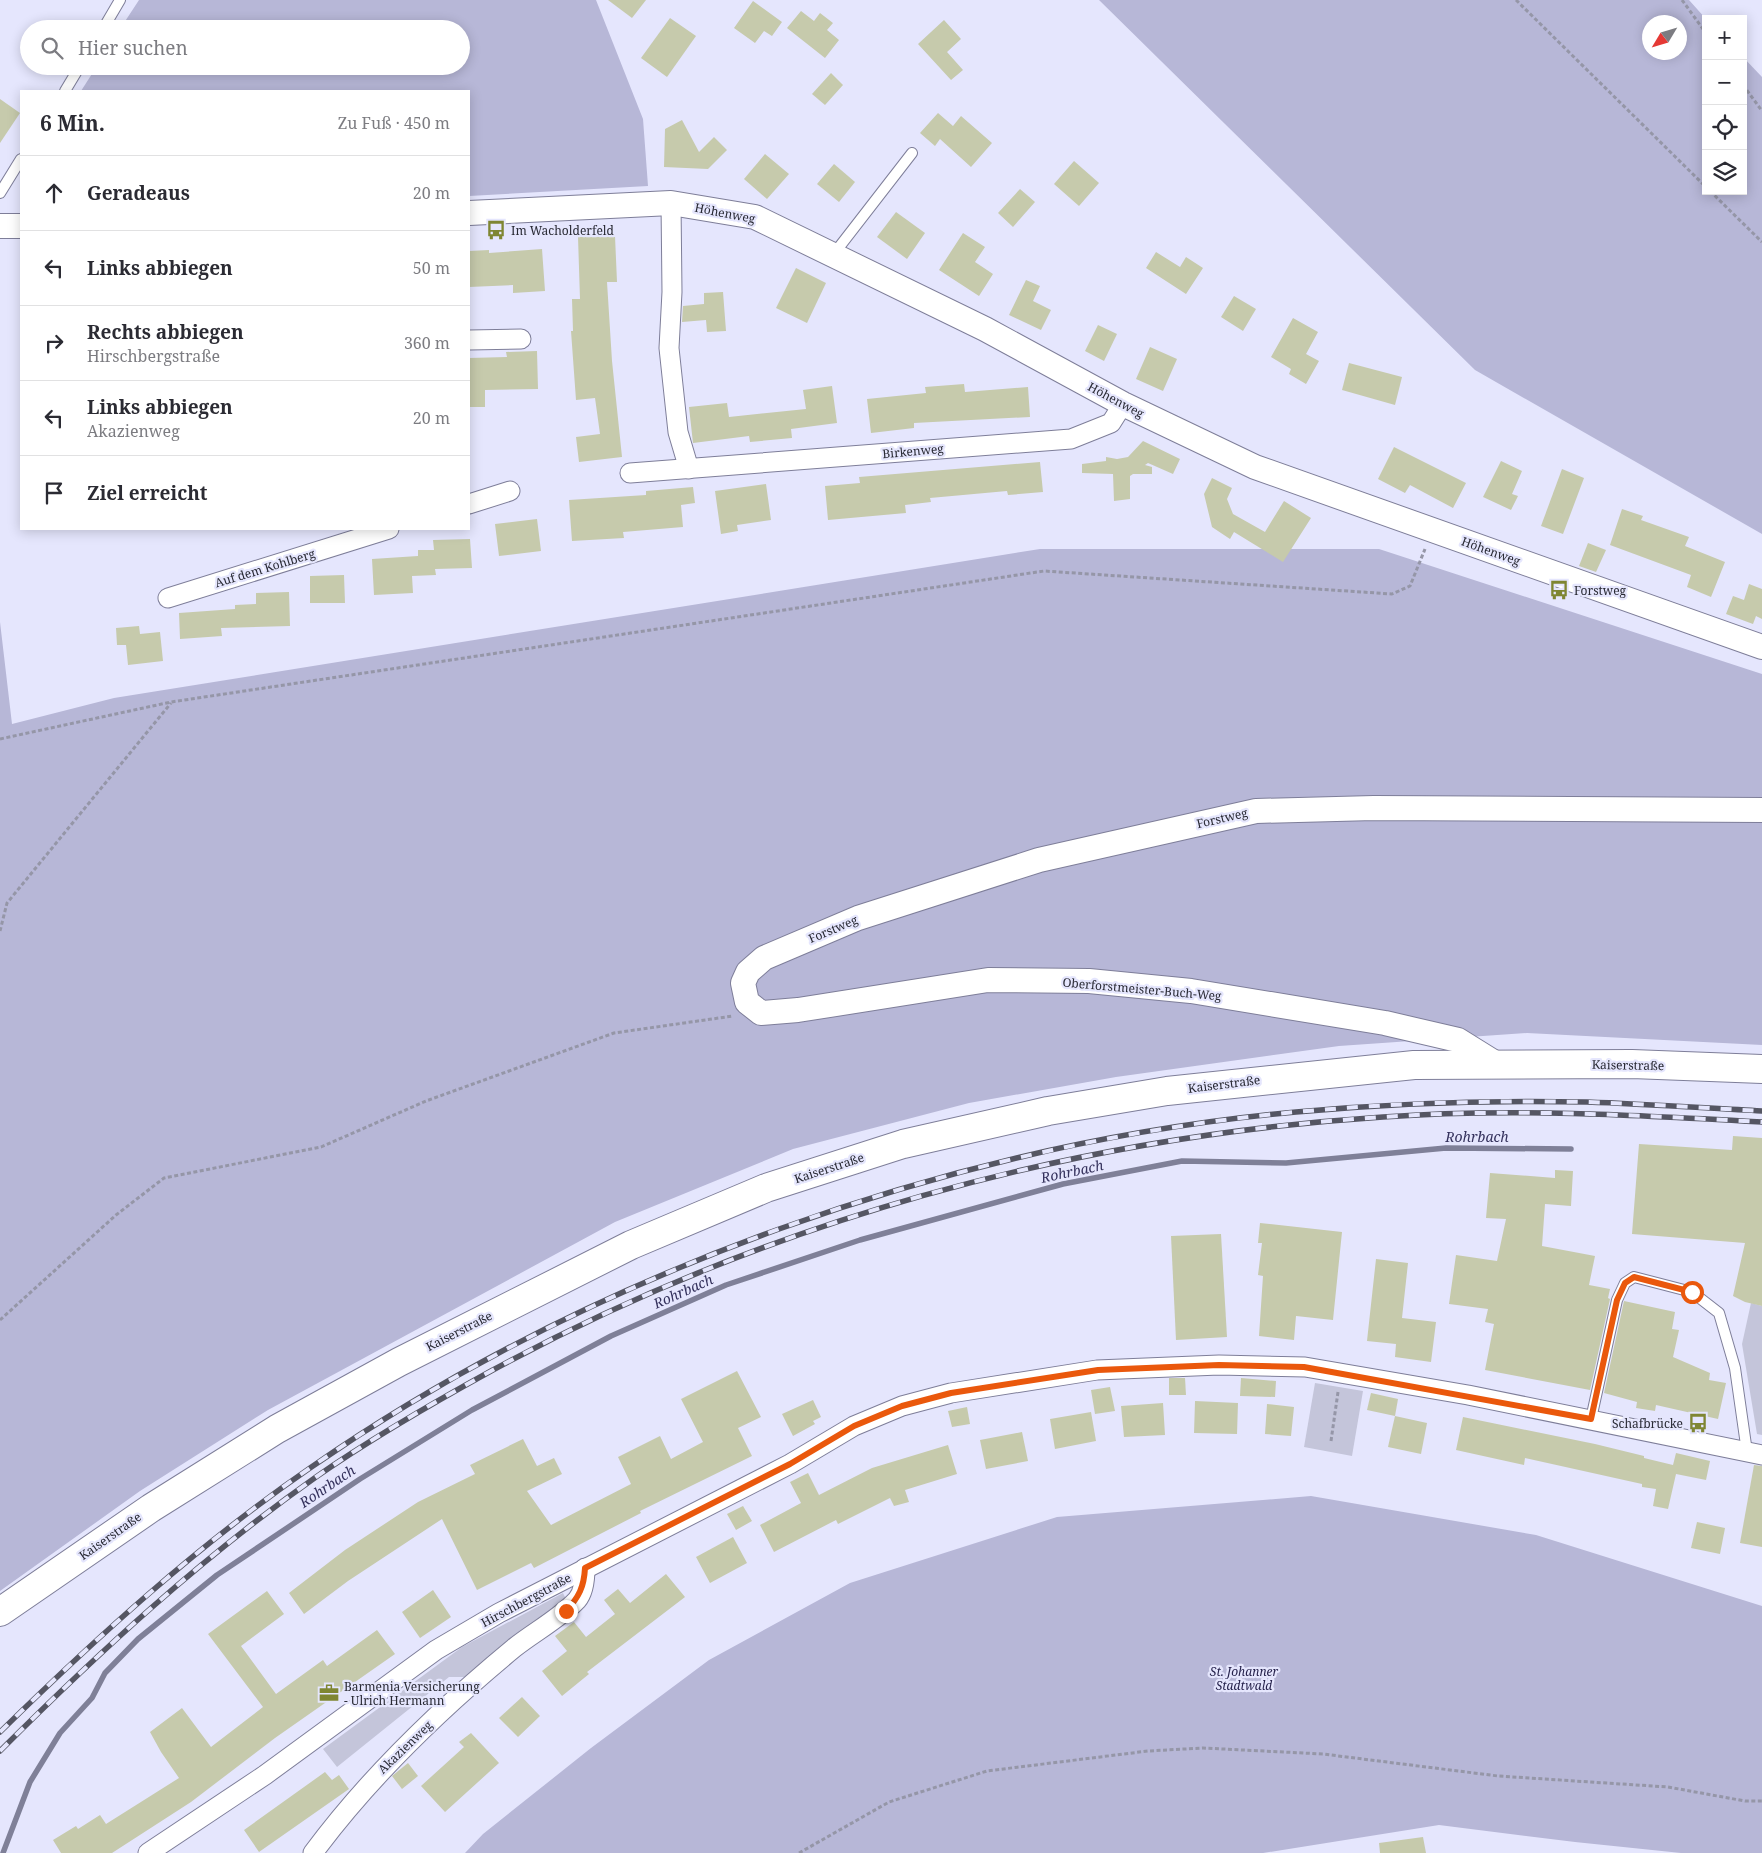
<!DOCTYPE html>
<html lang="de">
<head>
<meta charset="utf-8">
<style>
  :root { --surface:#fff; --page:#f2f2f3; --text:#2b2b33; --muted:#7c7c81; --line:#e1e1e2 }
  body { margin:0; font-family:"Noto Serif",serif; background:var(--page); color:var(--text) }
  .controls { position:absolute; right:15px; top:15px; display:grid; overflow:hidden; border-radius:0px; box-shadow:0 2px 12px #0003 }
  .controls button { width:45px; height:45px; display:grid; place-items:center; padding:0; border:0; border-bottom:1px solid var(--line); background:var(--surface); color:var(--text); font:25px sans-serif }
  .compass { position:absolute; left:1642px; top:15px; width:45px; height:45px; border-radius:50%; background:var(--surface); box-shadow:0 2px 12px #0003; rotate:232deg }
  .stop { position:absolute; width:15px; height:15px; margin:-11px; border:4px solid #ea580c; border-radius:50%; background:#fff }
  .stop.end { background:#ea580c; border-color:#fff; box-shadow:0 1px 5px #0008 }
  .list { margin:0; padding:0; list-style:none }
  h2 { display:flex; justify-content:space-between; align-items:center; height:65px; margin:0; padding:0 20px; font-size:21px }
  h2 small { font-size:16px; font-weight:400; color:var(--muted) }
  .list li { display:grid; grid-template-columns:32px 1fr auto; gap:15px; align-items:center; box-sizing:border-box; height:75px; padding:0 20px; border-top:1px solid var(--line) }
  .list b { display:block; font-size:19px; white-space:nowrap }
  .list p { margin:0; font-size:16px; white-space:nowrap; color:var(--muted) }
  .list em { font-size:16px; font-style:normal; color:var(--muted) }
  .icon { flex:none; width:28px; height:28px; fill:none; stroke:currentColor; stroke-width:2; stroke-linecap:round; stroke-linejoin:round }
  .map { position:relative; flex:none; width:1762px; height:1853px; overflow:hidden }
  .search { position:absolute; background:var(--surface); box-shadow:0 2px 12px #0003; left:20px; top:20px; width:450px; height:55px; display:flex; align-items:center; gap:12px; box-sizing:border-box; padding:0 18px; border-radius:28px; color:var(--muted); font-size:19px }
  .panel { position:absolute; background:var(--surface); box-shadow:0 2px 12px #0003; left:20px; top:90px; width:450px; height:440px; border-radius:0px }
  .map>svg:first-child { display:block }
</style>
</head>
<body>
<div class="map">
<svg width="1762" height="1853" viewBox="0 0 1762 1853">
  <rect width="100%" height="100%" fill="#e5e6fd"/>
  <g fill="#c4c5da">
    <polygon points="1751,1303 1762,1306 1762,1435 1757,1434 1742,1344"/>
    <polygon points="1315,1383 1363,1391 1352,1456 1304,1447"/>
    <polygon points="563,1593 566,1599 465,1677 449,1677 337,1767 323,1749 462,1647"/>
  </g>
  <g fill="#b7b7d7" fill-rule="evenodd">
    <polygon points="139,0 596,0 643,119 648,186 469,196 469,91 81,91 97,66 461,66 461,29 120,29"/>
    <path d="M1099,0H1689L1706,19V191H1743V57L1762,77V534L1475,370ZM1680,22V52H1650V22Z"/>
    <polygon points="1040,549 1379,549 1762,674 1762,1045 1527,1033 1339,1046 1116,1077 969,1103 793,1149 615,1222 268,1410 140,1491 0,1591 0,622 12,724 114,698"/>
    <polygon points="1311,1496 1536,1535 1762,1606 1762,1853 1681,1853 1575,1842 1439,1825 1263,1853 465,1853 483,1834 591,1748 709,1660 850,1583 1057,1517"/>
  </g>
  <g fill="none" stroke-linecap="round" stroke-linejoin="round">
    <polyline stroke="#7f8098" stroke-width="5.5" points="3,1853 30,1782 60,1733 92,1698 105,1673 138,1639 217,1575 360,1479 472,1410 611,1336 726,1285 860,1240 1063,1184 1182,1161 1286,1163 1446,1148 1571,1149"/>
  </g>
  <g fill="#c6caac">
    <polygon points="608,0 646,0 632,18"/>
    <polygon points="753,1 782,22 772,36 764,31 755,43 734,28"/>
    <polygon points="801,11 814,21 820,13 833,23 827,30 839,40 825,58 787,28"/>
    <polygon points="670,18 696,36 667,77 641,58"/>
    <polygon points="944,20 961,39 947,52 963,70 951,80 918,44"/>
    <polygon points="831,73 843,85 825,105 812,94"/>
    <polygon points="0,99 20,113 0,143"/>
    <polygon points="938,113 953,126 961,116 992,143 971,167 940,139 935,146 920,133"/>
    <polygon points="682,120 699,152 714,137 727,150 708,169 664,167 665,129"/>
    <polygon points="765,154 789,174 767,199 744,179"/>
    <polygon points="1074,161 1099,183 1079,206 1054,184"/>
    <polygon points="834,164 855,182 839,202 817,184"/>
    <polygon points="1020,189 1035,202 1013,227 998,213"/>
    <polygon points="896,212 925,233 907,259 877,237"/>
    <polygon points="963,233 985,247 975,262 993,274 979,296 939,270"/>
    <polygon points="615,236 617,282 607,282 612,361 622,457 579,462 576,437 600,434 595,398 576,400 571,331 573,331 572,299 580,299 578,237"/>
    <polygon points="542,249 545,291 513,293 513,285 469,287 469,251 489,250 489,253"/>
    <polygon points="1156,252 1180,267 1186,257 1203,268 1186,294 1146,268"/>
    <polygon points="796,268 826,283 807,323 776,308"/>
    <polygon points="1026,280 1040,286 1033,301 1051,310 1041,330 1009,315"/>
    <polygon points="723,292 726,331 707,332 706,320 682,322 683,306 704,304 704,293"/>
    <polygon points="1234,296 1256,309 1243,331 1221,317"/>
    <polygon points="1293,318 1318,332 1306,354 1319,361 1306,384 1289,374 1291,369 1271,357"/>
    <polygon points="1098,325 1117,334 1104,361 1085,351"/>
    <polygon points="1150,347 1177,359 1163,391 1136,379"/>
    <polygon points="537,351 538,389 485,390 485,407 469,407 469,358 507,357 506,352"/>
    <polygon points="1349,363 1402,377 1395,405 1342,390"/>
    <polygon points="964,384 965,392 1028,387 1030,417 914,423 914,428 871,433 867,399 926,393 925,387"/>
    <polygon points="832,386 837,423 791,429 792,438 750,442 749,436 693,443 689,407 727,403 729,417 806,409 803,390"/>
    <polygon points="1143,441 1180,459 1173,474 1148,463 1145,465 1152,467 1152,474 1133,474 1130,476 1130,499 1114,501 1113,474 1082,473 1082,464 1106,461 1106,457 1117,459 1128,457"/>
    <polygon points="1394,447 1466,483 1453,508 1410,485 1405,493 1378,479"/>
    <polygon points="1501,461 1522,471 1512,494 1518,496 1511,510 1483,497"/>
    <polygon points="1040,462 1043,492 1008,495 1007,491 930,498 931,502 905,505 906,513 828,520 825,486 860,483 859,477"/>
    <polygon points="1562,469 1584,478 1563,534 1541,526"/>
    <polygon points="1212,478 1232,488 1227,499 1233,514 1265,532 1284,501 1311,518 1283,562 1234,532 1230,539 1212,527 1204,494"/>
    <polygon points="766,484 771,520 737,525 738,531 721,534 715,491"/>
    <polygon points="693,487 695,503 681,505 683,527 623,532 624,538 572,541 569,500 646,495 646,491"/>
    <polygon points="1622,509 1643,516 1641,520 1689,537 1685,546 1725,562 1711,597 1687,587 1691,575 1610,545"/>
    <polygon points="537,519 541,551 499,556 495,524"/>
    <polygon points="470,539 472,568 435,569 436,575 412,576 413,593 374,595 372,559 418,556 418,550 434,550 433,540"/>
    <polygon points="1588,543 1606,550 1596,572 1579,566"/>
    <polygon points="344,575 345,603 310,603 310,576"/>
    <polygon points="1749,584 1762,589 1762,619 1756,616 1753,624 1726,614 1733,596 1744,600"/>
    <polygon points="289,592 290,626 221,628 222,636 180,639 179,613 235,609 235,605 256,604 256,593"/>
    <polygon points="139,626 140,634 160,632 163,661 128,665 126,645 117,645 116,628"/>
    <polygon points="1733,1136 1762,1138 1762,1306 1745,1302 1733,1296 1745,1243 1632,1234 1639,1144 1732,1150"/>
    <polygon points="1555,1170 1573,1171 1571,1206 1545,1204 1542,1246 1595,1256 1589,1285 1610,1289 1608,1298 1610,1299 1590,1390 1485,1370 1494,1324 1485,1322 1488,1309 1449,1304 1456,1255 1497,1261 1506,1219 1486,1218 1490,1173 1555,1178"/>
    <polygon points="1260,1223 1342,1232 1333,1320 1296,1316 1294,1340 1259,1336 1263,1276 1258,1275 1262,1243 1258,1243"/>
    <polygon points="1221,1234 1227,1337 1176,1340 1171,1236"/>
    <polygon points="1376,1259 1408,1263 1402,1318 1436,1322 1431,1362 1395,1357 1396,1344 1367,1341"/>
    <polygon points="1624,1301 1675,1312 1672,1329 1679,1330 1673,1357 1710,1373 1709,1380 1726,1383 1718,1419 1656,1405 1655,1411 1636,1408 1637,1402 1604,1393"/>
    <polygon points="737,1371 761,1417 738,1428 752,1456 640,1511 641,1513 534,1568 531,1563 477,1590 442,1519 348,1581 304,1614 289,1593 345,1550 418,1502 475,1474 470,1465 523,1439 537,1466 554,1458 562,1474 527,1491 551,1525 631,1484 618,1457 660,1436 671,1459 703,1442 681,1399"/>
    <polygon points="1169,1378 1185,1378 1186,1395 1169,1395"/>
    <polygon points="1241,1378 1276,1381 1275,1397 1240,1396"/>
    <polygon points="1110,1387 1115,1411 1095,1414 1091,1390"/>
    <polygon points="1371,1393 1398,1399 1395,1416 1367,1410"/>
    <polygon points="813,1400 821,1417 813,1421 815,1424 793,1436 782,1414"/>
    <polygon points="1195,1401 1238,1403 1237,1434 1194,1433"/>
    <polygon points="1163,1403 1165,1435 1124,1437 1121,1406"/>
    <polygon points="1267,1404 1294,1407 1291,1436 1265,1434"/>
    <polygon points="967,1407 970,1424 952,1427 948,1411"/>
    <polygon points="1091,1412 1096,1441 1055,1449 1050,1419"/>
    <polygon points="1395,1416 1427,1423 1421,1454 1388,1447"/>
    <polygon points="1463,1417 1595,1444 1644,1456 1644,1458 1673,1465 1676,1453 1710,1461 1706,1480 1676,1474 1668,1509 1653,1506 1656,1489 1642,1487 1642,1484 1525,1458 1524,1465 1456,1450"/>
    <polygon points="1022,1432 1028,1461 986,1469 980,1440"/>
    <polygon points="948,1445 957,1474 905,1490 909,1502 894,1506 890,1498 838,1524 836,1520 774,1552 760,1525 801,1503 790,1482 808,1473 819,1495 872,1468"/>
    <polygon points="1754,1465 1762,1466 1762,1547 1740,1543"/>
    <polygon points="743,1506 752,1521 736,1530 727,1514"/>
    <polygon points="1697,1522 1725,1528 1720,1554 1691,1548"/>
    <polygon points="733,1537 747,1563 710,1583 696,1557"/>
    <polygon points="666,1574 685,1597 587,1672 589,1674 562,1696 542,1671 567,1651 555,1636 574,1622 586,1637 615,1614 604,1600 618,1589 630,1603"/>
    <polygon points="433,1590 451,1617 420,1638 402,1612"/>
    <polygon points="267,1591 284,1614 241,1646 276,1694 323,1660 327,1666 377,1630 395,1654 275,1738 191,1802 112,1853 61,1853 53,1840 76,1826 78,1829 100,1815 106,1824 179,1778 161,1752 150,1732 182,1708 211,1747 263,1707 208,1634"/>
    <polygon points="522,1697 540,1716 518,1737 499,1718"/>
    <polygon points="471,1733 499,1763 445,1812 421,1786 464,1747 459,1742"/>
    <polygon points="408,1763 418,1776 402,1789 392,1776"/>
    <polygon points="325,1772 332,1780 339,1775 349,1789 259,1852 244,1830"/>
    <polygon points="1423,1837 1426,1853 1380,1853 1379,1843"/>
  </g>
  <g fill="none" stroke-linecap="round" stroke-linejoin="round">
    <defs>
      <g id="service">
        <polyline points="103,29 120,0"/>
        <polyline points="65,91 80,66"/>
        <polyline points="0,193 21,159"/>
        <polyline points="833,255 912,153"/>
        <polyline points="1591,1419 1617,1300 1625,1283 1634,1277 1692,1292 1719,1313 1735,1368 1747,1452"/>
      </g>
      <g id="minor">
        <polyline points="671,203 672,292 669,348 678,432 689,469"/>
        <polyline points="469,340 521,339"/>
        <polyline points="630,473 1071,439 1111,423 1123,404"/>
        <polyline points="469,504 510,491"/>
        <polyline points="168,598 389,529"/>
        <polyline points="148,1853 265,1775 436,1650 499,1613 790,1464 854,1426 902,1406 951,1393 1097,1370 1219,1365 1305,1367 1468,1395 1762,1455"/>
        <path d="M313,1853C370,1776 440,1709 514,1648C534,1632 559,1619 577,1600C584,1592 585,1578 585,1568"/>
      </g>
      <g id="tertiary">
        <polyline points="469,213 671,203 755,217 985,329 1123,404 1255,467 1762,647"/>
        <polyline points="0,226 21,226"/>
        <polyline points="1495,1063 1458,1040 1385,1023 1191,991 1089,981 988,980 798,1010 761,1013 747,1002 743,983 748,972 764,958 858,918 1039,860 1256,811 1374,808 1762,810"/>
      </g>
      <polyline id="secondary" points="0,1612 151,1508 277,1429 399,1362 631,1245 766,1188 903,1144 1048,1111 1167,1091 1414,1065 1632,1064 1762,1069"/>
    </defs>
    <use href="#service" stroke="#7e7e99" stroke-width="12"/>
    <use href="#minor" stroke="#7e7e99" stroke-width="21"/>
    <use href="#tertiary" stroke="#7e7e99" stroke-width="26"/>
    <use href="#secondary" stroke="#7e7e99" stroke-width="30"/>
    <g stroke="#9596a7" stroke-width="3" stroke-dasharray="4 2.5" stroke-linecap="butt">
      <polyline points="1516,0 1706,187"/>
      <polyline points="1682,0 1706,33"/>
      <polyline points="1743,85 1762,111"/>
      <polyline points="1710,191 1762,242"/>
      <polyline points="0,739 171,702 1044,571 1392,594 1410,586 1425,549"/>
      <polyline points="0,931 7,903 171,703"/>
      <polyline points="0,1320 116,1215 164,1178 321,1147 426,1101 614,1033 733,1016"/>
      <polyline points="1331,1441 1338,1392"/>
      <polyline points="799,1853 889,1802 987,1771 1148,1751 1203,1748 1323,1754 1498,1776 1668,1787 1745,1801 1762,1801"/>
    </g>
    <use href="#service" stroke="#fff" stroke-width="10"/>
    <use href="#minor" stroke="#fff" stroke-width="19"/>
    <use href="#tertiary" stroke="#fff" stroke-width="24"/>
    <use href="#secondary" stroke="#fff" stroke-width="28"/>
    <defs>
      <g id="rail">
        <path d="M0,1732C97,1637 198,1545 310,1468C591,1273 955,1143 1296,1112C1393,1103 1490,1100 1587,1102C1646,1104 1704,1108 1762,1111"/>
        <path d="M0,1751C99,1652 201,1558 316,1477C372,1438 431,1404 491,1371C765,1222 1071,1137 1383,1117C1509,1108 1636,1115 1762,1122"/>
      </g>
    </defs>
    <use href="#rail" stroke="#555663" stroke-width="5.5"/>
    <use href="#rail" stroke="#e5e6fd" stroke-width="4" stroke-dasharray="11" stroke-linecap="butt"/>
  </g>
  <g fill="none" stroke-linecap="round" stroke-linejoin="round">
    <path stroke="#ea580c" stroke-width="6" d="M566,1611C579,1597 584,1587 585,1568L790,1464L854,1426L902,1406L951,1393L1098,1370L1219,1365L1304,1367L1591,1419L1617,1300L1625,1283L1634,1277L1692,1292"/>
  </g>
  <defs>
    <symbol id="bus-bare" viewBox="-9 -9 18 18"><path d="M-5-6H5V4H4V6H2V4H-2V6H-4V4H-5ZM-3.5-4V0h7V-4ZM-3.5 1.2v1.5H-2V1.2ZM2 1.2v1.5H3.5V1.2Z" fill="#7f8632" stroke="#e5e6fd" stroke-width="2.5" paint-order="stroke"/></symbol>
    <symbol id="office-bare" viewBox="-9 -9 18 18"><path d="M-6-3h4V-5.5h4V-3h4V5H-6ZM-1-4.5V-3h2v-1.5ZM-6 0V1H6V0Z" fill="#7f8632" stroke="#e5e6fd" stroke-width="2.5" paint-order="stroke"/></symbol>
  </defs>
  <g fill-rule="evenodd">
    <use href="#bus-bare" x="482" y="216" width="28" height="28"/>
    <use href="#bus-bare" x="1545" y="576" width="28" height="28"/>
    <use href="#bus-bare" x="1684" y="1409" width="28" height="28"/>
    <use href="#office-bare" x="315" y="1679" width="28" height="28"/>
  </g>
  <g text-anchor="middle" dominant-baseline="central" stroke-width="4.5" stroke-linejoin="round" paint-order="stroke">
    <g font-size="12" fill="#282933" stroke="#e5e6fd">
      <text transform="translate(725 213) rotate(11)">Höhenweg</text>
      <text transform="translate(1116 400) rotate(28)">Höhenweg</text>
      <text transform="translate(913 451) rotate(-5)">Birkenweg</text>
      <text transform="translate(1491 551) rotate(20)">Höhenweg</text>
      <text transform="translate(265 568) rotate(-17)">Auf dem Kohlberg</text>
      <text transform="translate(1222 818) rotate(-13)">Forstweg</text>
      <text transform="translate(833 929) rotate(-23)">Forstweg</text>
      <text transform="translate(1142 989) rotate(5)">Oberforstmeister-Buch-Weg</text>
      <text transform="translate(1628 1065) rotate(1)">Kaiserstraße</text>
      <text transform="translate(1224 1084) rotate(-7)">Kaiserstraße</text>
      <text transform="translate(829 1168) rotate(-18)">Kaiserstraße</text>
      <text transform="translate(459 1331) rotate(-27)">Kaiserstraße</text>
      <text transform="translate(110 1536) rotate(-35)">Kaiserstraße</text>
      <text transform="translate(526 1600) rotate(-28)">Hirschbergstraße</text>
      <text transform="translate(405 1747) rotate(-44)">Akazienweg</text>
    </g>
    <g font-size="12" fill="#282933" stroke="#e5e6fd" text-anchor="start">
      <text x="511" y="230">Im Wacholderfeld</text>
      <text x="1574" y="590">Forstweg</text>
      <text x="1683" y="1423" text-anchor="end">Schafbrücke</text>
      <text x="344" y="1686">Barmenia Versicherung<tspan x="344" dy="14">- Ulrich Hermann</tspan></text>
    </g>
    <g font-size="12" font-style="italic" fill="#26224c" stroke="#e5e6fd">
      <text x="1244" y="1671">St. Johanner<tspan x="1244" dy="14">Stadtwald</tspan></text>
    </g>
    <g font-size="14" font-style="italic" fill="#35325d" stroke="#e5e6fd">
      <text x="1477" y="1136">Rohrbach</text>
      <text transform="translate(1072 1171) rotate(-12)">Rohrbach</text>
      <text transform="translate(683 1291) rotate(-24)">Rohrbach</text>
      <text transform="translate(327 1486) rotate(-34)">Rohrbach</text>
    </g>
  </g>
</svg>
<div class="controls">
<button>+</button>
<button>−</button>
<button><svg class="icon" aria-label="locate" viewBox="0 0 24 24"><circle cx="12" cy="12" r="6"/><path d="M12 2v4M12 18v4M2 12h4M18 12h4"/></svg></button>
<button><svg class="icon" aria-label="layers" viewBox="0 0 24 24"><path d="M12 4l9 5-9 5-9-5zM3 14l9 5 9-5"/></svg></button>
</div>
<svg class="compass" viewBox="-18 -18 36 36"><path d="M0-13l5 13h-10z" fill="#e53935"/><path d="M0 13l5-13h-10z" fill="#7c7c81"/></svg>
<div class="stop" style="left:1692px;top:1292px"></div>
<div class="stop end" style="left:566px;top:1611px"></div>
<div class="search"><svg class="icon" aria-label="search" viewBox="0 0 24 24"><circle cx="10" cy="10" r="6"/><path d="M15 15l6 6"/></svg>Hier suchen</div>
<section class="panel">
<h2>6 Min.<small>Zu Fuß · 450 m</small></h2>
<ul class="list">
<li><svg class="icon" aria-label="ahead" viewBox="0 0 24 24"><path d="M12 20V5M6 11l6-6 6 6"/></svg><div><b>Geradeaus</b></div><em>20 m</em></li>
<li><svg class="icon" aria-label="left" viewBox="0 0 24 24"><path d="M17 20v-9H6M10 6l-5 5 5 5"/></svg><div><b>Links abbiegen</b></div><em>50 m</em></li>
<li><svg class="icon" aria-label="right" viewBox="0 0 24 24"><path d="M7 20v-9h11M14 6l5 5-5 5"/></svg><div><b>Rechts abbiegen</b><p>Hirschbergstraße</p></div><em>360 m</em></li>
<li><svg class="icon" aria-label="left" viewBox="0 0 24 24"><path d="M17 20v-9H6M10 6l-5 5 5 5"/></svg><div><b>Links abbiegen</b><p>Akazienweg</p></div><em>20 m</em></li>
<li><svg class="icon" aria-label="arrive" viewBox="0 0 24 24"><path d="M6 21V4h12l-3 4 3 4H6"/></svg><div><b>Ziel erreicht</b></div></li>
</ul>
</section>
</div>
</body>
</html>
